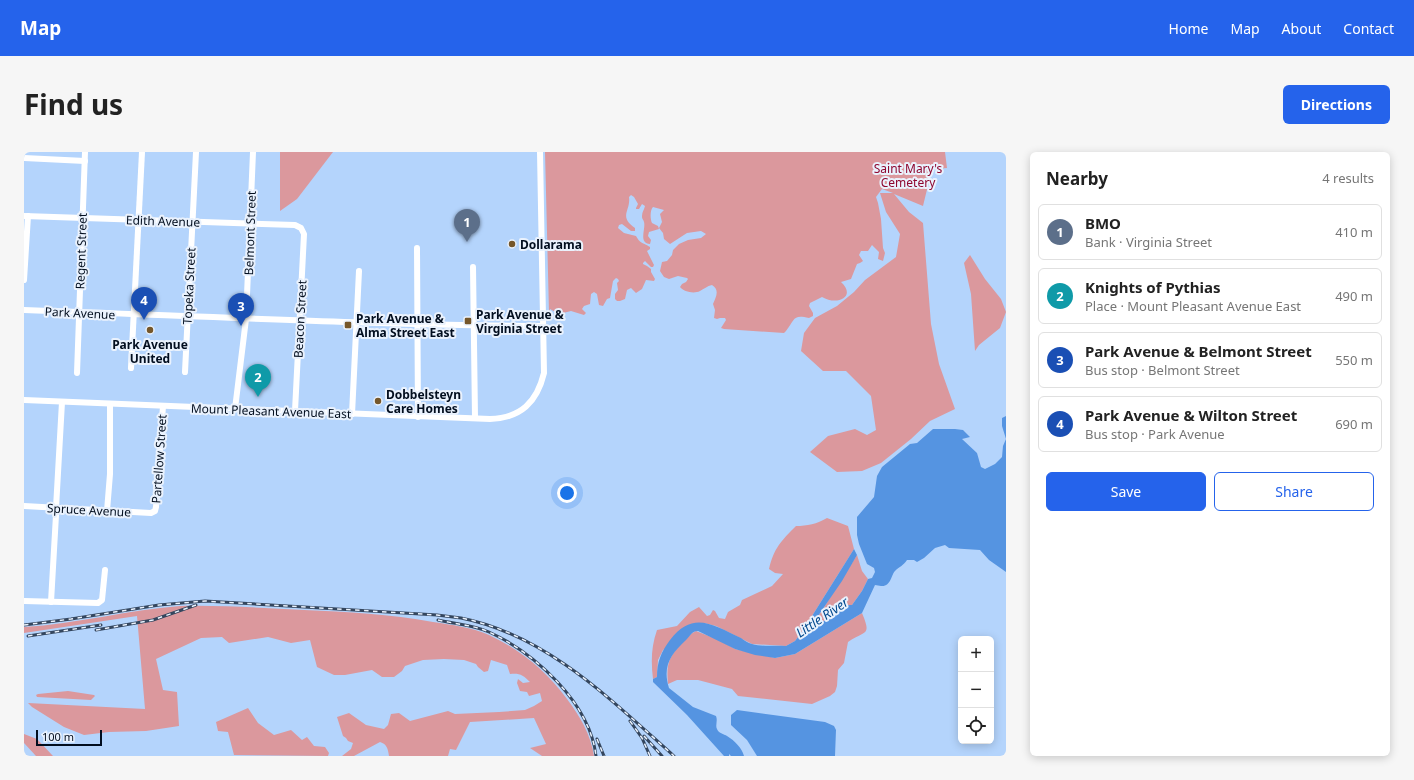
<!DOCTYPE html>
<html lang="en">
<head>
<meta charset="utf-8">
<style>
  :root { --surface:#fff; --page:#f6f6f6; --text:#222; --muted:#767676; --line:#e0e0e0; --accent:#2563eb }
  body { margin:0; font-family:"Noto Sans",sans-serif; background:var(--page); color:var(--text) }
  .controls { position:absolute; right:12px; bottom:12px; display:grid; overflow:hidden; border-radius:6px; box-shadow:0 2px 10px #0003 }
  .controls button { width:36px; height:36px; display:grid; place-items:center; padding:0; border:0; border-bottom:1px solid var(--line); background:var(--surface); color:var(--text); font:20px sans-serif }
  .scale { position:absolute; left:12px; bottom:10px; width:66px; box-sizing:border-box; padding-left:4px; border:2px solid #020e1f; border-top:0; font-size:11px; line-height:14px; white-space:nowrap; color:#020e1f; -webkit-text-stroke:3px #eaf2fd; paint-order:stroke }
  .you { position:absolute; left:543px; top:341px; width:14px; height:14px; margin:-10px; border:3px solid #fff; border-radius:50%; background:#1a73e8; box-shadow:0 0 0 6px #1a73e833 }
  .badge { display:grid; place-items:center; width:26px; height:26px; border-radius:50%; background:var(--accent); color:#fff; font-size:13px; font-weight:700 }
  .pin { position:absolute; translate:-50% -33px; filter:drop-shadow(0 1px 2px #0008) }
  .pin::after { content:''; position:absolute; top:21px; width:14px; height:12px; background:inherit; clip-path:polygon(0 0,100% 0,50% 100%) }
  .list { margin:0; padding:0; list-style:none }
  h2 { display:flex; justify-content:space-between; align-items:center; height:52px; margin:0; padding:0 16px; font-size:17px }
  h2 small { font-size:13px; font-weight:400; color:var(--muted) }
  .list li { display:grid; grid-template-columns:26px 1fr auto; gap:12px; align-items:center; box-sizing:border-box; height:56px; margin:0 8px 8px; padding:0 8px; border:1px solid var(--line); border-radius:6px }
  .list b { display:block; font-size:15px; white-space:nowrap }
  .list p { margin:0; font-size:13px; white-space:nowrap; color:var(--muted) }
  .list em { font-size:13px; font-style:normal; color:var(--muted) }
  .actions { display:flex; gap:8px; padding:12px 16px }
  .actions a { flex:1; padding:9px 0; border:1px solid var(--accent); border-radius:6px; text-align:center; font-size:14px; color:var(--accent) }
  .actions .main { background:var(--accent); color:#fff }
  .icon { flex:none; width:22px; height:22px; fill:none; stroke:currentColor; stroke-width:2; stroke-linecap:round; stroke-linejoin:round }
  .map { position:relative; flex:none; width:982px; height:604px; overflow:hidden; border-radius:6px }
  header { display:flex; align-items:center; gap:24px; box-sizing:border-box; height:56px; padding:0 20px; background:var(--accent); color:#fff }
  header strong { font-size:19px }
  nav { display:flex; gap:22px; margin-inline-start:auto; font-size:14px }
  .intro { display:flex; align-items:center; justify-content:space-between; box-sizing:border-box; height:96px; padding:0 24px }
  h1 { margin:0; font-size:28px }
  .button { padding:10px 18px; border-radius:6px; background:var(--accent); color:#fff; font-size:14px; font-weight:700 }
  main { display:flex; gap:24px; padding:0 24px }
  aside { flex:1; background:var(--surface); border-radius:6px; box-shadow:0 2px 10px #0003 }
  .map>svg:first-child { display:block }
</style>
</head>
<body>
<header>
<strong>Map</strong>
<nav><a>Home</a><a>Map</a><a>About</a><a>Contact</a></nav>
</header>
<div class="intro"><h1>Find us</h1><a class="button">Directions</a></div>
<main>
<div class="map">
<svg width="982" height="604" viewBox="0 0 982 604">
  <rect width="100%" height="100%" fill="#b4d4fc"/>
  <g fill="#db989d">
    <polygon points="256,0 309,0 273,47 256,59"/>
    <path d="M521,0H921L923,16L908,17L899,54L870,42L885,60L899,71L907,172L915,212L931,257L906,269L887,287L857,311L838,319L813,320L786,300L804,284L831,277L843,283L852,278L847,244L822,219H799L777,199L780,181L791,166L813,154L830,140L841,128L872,105L876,82L862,60L856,41H869L858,37L852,45L854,51L857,67L859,96L861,101L859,109L854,107L855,100L848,93L844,99H837L835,103L839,109L836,111L833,112L827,127L817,130C833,145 813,154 798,145L786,151L785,154L789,161V164L785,166C769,162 771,167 762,179L760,181L700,177L697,176L702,168L701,166H696L693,167L690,166L691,158L689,152C692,145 696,138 688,133C683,134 680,137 676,139C670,142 660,140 656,135L658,132L662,130L664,127L663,126L654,124L645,127L640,125L636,119L638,110L643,109L648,103L649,98L655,92L664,88L677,86L682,82L677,79L663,81L646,92L640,87L639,81L635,76L638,70L636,62L640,58L629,55C626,58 626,67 628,71L634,74L635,77L625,80L624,84L627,88L626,92C614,91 622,77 620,70C619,66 618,68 618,64C618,60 620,58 621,54L618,52L615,57H612V56L614,52L610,45L607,43L605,45C607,59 594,64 611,76V79H607L598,72L595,73L594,76L600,81L612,84C617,93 619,90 626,95V97L623,99L630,113L629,115H627L621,109L619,111V112L623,114L627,117V120L631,127L630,129L622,128L618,137L612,141L607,136L603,138L601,147L596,149H593L591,147V142L594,138L593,131L595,129L594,127L592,126L589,129L586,146L583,147L579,154L575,153L573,142L570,140L567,142L566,152L560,154L558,157L562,161L560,163L547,159L535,162L526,157L525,161Z"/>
    <polygon points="946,103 961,127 977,147 982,160 976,176 955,193 951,199 947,142 940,111"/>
    <path d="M803,366L824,374L830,397L778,480L771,489L762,494L728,492L692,474L680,471L639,498L634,508L633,525L629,527C627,510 627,495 633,478L653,474L666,460L675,455L683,464L686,463L689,458L691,459L695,466L701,467L704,460L716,453L718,448L748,434L759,422L751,421L745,417C750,396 757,389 772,374C783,374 793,372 803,366Z"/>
    <polygon points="833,403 838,419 844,427 838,439 828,453 824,453 782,481 797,460"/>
    <path d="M156,454C197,453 238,456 280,458C323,460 366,462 409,470C428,473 447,475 465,483C497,498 522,519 543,547C556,564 567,583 570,604H518L506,596L522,592L510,566L446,570L432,598L426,597L424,604H365C364,597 363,592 356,590L330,604H318L327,597L329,591L324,589L322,586L319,584L313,565L325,561L342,573L360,577L364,573L367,562L375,561L386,569L424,559L431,562L475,560L501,558L510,554L518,549L516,541L505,544L503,540L496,539L493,531L494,527L499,531L506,530C499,523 496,521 486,522L483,513L467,508L464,519L460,520L454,515L452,512L440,508L420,507L399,508L381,514L378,519L370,525H358L348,518L321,523H310L293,515L286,488L267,491L244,485L205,491L198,485L177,486L132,507L139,538L153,540L155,574L122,579L85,580L60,583L40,575L8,555L4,551L121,557L113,464L0,481V475C52,472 104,458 156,454Z"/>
    <path d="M838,461C848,485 841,478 824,490L820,511L814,518L813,534L811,540L806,544L788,552L714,544L708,537L674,528H653L644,532C642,511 645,504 660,489C663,486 667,481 672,479L695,488L711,497L751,506L771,502Z"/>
    <polygon points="44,539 70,543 71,544 67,548 13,545 12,543 14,542"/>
    <polygon points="224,556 234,571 250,583 267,578 278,588 283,585 290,594 301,595 305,601 304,604 210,603 204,580 194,579 192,570"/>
    <polygon points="0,582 13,587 29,604 12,604 0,591"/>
  </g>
  <g fill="#5594e1">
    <path d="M982,264V420L965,408L956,398L925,396L921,393L911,396L900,406L893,410L890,408H883C879,414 876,414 871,419C867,423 867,435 857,434C855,434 853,433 851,433L838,461L771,502L751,506L731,503L711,497L674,479C668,479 666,484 662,488C647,502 638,514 645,536L669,555L692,564C694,569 691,573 693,577C694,581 700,582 703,584C711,589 718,596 720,604H707L705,602V604H700L663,563L629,530V527L633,525C633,510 637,500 646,488C669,458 689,473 717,486C720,488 724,491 728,492C738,495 751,493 762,494L771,489L778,480L830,397L833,403L818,429L783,480L824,453H828L838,439L844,427L848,426L851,420L850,416L843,412L835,392L833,383V365L850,345L853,324L858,315L886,292L893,291L909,277H931L939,278L946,285L938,287L953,301L957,315L961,317L971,312L978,305L979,294L982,287L978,274V266Z"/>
    <polygon points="713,558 801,570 810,574 812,578 811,604 733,604 723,588 707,573 707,563"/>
  </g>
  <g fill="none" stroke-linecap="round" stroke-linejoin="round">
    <g stroke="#fff" stroke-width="6">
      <polyline points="0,6 61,9"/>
      <polyline points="0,64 271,73 277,76 280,82 271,259"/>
      <polyline points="393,96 394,265"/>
      <polyline points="449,115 451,266"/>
      <polyline points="0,128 4,64"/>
      <path d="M0,158C173,164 346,173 519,174"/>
      <polyline points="107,216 118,0"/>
      <polyline points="161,220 172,0"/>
      <polyline points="53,221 61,0"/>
      <path d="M0,248L466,267C497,266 513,250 520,221L516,0"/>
      <polyline points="211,257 222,167 229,0"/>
      <polyline points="328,262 335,119"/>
      <polyline points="0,354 127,361 131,359 132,355 139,254"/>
      <polyline points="32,356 38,250"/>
      <polyline points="83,359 86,322 86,252"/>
      <polyline points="0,449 74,451 78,448 81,418"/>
      <polyline points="27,450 32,363"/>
    </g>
    <defs>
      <g id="rail">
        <path d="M414,468C431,472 449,473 465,480C511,501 566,551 572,604"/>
        <path d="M0,473L47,467L135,453L181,449L413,463C421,464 429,465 437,466C523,483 588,549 650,604"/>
        <polyline points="72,478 129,468 172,453"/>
        <polyline points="4,484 77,473"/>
        <polyline points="606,569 618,586 626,604"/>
        <polyline points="620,584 638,604"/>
        <polyline points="573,587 580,604"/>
      </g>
    </defs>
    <use href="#rail" stroke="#34465e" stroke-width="3"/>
    <use href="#rail" stroke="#eaf2fd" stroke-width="1.5" stroke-dasharray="4.5" stroke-linecap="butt"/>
  </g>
  <g fill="#75572b" stroke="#eaf2fd" stroke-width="1.5">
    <circle cx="488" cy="92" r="4"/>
    <rect x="440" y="165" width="8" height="8" rx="2"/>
    <rect x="320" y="169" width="8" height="8" rx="2"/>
    <circle cx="126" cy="178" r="4"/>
    <circle cx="354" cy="249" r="4"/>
  </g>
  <g text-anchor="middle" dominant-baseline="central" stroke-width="4" stroke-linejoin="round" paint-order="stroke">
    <g font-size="12" fill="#8e062f" stroke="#eaf2fd">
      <text x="884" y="16">Saint Mary's<tspan x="884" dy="14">Cemetery</tspan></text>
    </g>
    <g font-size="12" fill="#020e1f" stroke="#eaf2fd">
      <text transform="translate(139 69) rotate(2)">Edith Avenue</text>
      <text transform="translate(226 81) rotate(-88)">Belmont Street</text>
      <text transform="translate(57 99) rotate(-88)">Regent Street</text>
      <text transform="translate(165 134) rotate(-87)">Topeka Street</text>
      <text transform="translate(56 161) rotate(3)">Park Avenue</text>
      <text transform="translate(276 167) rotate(-87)">Beacon Street</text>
      <text transform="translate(247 259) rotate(2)">Mount Pleasant Avenue East</text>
      <text transform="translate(135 307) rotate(-86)">Partellow Street</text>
      <text transform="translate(65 358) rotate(3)">Spruce Avenue</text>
    </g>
    <g font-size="12" font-weight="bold" fill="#020e1f" stroke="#eaf2fd" text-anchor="start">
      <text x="496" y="92">Dollarama</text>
      <text x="452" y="162">Park Avenue &amp;<tspan x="452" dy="14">Virginia Street</tspan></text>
      <text x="332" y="166">Park Avenue &amp;<tspan x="332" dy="14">Alma Street East</tspan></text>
      <text x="126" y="192" text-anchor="middle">Park Avenue<tspan x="126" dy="14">United</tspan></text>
      <text x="362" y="242">Dobbelsteyn<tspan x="362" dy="14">Care Homes</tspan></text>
    </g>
    <g font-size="13" font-style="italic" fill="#01488d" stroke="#eaf2fd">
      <text transform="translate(798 465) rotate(-34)">Little River</text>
    </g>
  </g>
</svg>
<div class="controls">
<button>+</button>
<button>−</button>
<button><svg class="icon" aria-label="locate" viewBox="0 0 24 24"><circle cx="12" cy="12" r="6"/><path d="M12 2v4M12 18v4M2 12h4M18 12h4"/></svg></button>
</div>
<div class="scale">100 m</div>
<div class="you"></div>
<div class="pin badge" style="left:443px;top:90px;background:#5c6f8a">1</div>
<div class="pin badge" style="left:234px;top:245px;background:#0f9aa8">2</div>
<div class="pin badge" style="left:217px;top:174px;background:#1a4fb4">3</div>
<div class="pin badge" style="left:120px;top:168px;background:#1a4fb4">4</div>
</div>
<aside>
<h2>Nearby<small>4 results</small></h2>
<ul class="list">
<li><span class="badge" style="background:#5c6f8a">1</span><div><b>BMO</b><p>Bank · Virginia Street</p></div><em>410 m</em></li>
<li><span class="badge" style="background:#0f9aa8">2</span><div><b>Knights of Pythias</b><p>Place · Mount Pleasant Avenue East</p></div><em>490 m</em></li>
<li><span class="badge" style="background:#1a4fb4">3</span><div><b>Park Avenue &amp; Belmont Street</b><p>Bus stop · Belmont Street</p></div><em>550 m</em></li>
<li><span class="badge" style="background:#1a4fb4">4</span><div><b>Park Avenue &amp; Wilton Street</b><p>Bus stop · Park Avenue</p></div><em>690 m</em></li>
</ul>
<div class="actions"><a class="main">Save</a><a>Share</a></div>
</aside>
</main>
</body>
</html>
